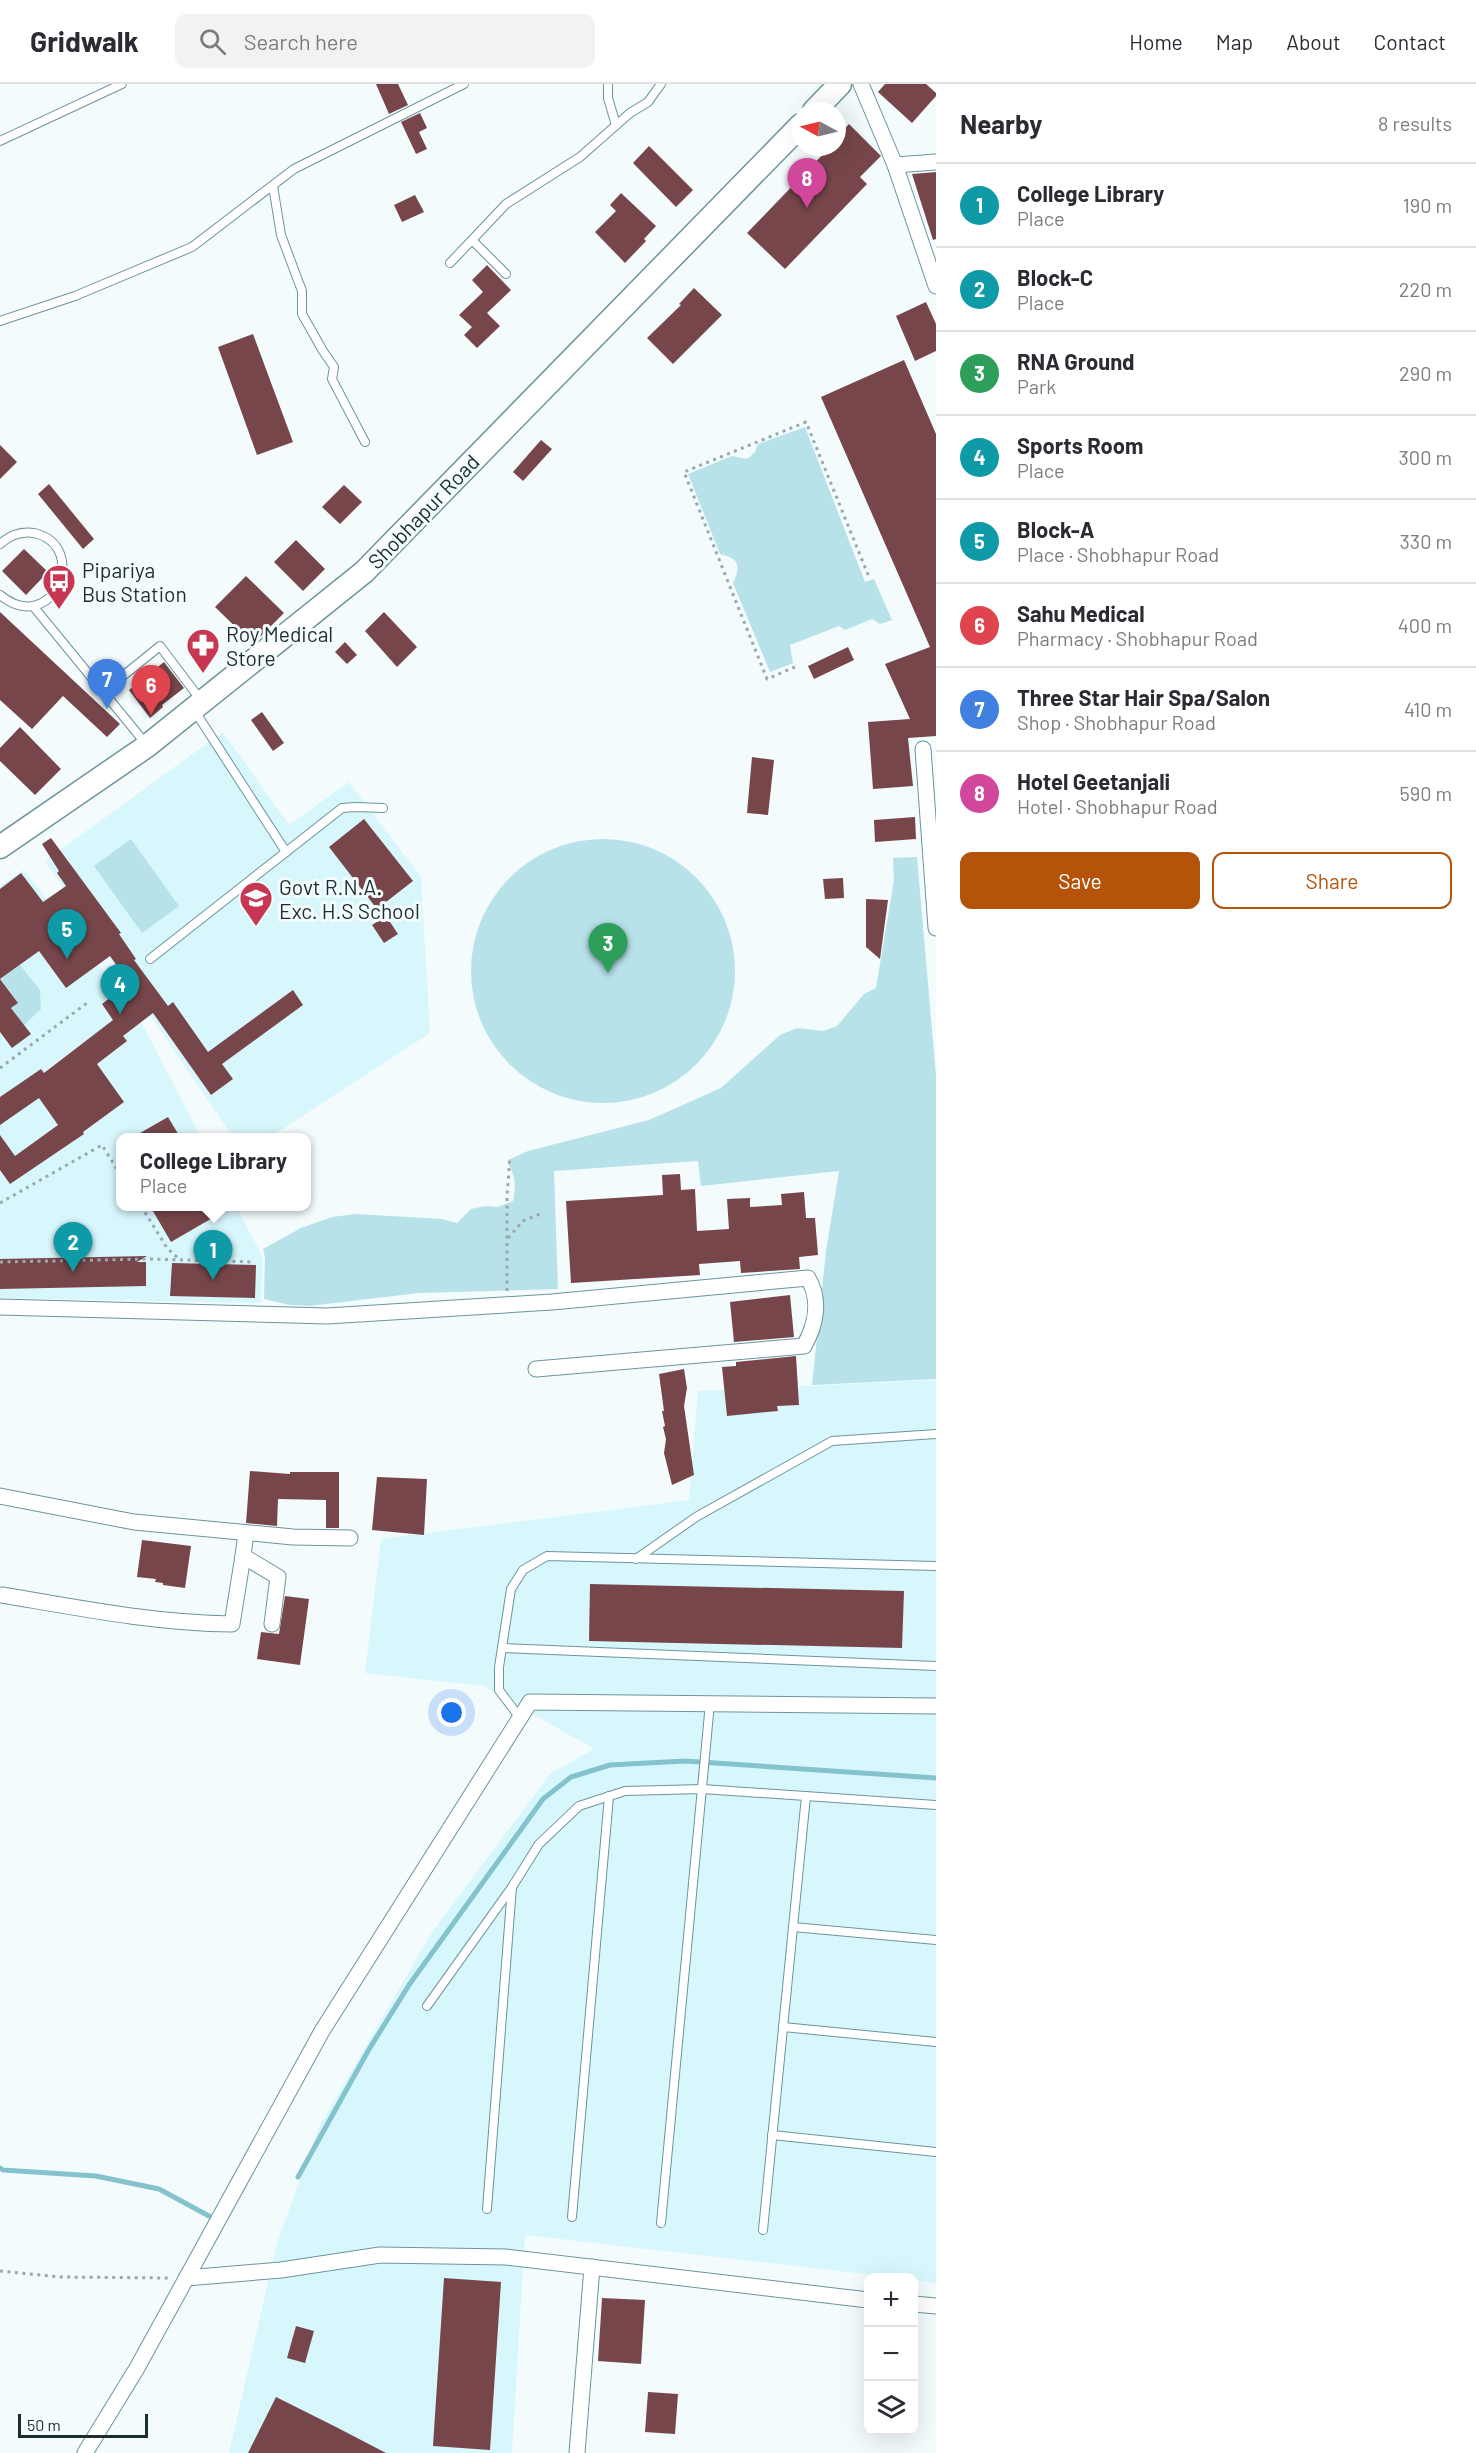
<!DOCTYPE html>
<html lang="en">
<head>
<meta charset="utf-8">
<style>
  :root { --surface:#fff; --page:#f2f2f3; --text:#2b2b33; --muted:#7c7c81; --line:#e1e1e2; --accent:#b45309 }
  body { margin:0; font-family:Barlow,sans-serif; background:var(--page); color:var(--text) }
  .controls { position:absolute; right:18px; bottom:18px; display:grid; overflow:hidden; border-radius:12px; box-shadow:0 6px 24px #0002 }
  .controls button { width:54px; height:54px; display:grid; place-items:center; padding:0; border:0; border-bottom:2px solid var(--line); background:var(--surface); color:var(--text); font:30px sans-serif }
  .compass { position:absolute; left:792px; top:18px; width:54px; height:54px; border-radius:50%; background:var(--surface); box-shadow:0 6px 24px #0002; rotate:277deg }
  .scale { position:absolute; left:18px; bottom:15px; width:130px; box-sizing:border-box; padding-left:6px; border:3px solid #1c2d30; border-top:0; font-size:16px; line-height:21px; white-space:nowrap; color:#1c2d30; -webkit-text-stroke:4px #f3fbfd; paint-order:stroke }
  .you { position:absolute; left:452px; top:1629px; width:21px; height:21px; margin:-15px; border:4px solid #fff; border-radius:50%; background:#1a73e8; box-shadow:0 0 0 9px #1a73e833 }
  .badge { display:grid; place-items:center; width:39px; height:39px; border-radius:50%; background:var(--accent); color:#fff; font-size:20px; font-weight:700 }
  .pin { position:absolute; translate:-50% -50px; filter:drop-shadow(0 2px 3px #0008) }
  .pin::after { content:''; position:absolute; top:32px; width:21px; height:18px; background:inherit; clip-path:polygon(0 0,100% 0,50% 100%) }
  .popup { position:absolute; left:116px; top:1049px; width:195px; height:78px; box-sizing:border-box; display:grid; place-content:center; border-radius:12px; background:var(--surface); filter:drop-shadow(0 2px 4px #0005); font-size:20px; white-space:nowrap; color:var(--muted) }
  .popup b { font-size:22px; color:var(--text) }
  .popup::after { content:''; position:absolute; left:50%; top:100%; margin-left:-12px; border:12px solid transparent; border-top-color:var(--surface) }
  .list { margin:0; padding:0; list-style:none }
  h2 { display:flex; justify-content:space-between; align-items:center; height:78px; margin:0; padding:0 24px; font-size:26px }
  h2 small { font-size:20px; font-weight:400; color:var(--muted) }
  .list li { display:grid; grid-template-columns:39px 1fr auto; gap:18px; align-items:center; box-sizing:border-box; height:84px; padding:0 24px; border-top:2px solid var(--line) }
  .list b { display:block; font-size:22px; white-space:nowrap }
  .list p { margin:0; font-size:20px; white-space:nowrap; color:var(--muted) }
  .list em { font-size:20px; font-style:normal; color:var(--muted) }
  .actions { display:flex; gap:12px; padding:18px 24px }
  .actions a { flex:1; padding:14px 0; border:2px solid var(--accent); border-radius:12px; text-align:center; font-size:21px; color:var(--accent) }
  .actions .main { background:var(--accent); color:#fff }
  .icon { flex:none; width:33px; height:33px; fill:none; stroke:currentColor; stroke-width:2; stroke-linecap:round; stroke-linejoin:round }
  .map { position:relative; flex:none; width:936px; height:2369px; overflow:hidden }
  header { display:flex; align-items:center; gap:36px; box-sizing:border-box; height:84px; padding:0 30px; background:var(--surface); border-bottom:2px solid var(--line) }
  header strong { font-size:28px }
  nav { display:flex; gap:33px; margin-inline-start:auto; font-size:21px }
  .search { width:420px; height:54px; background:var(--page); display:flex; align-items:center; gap:15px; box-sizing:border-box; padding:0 21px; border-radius:12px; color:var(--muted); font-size:22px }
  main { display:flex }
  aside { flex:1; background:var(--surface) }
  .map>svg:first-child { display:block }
</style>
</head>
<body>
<header>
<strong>Gridwalk</strong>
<div class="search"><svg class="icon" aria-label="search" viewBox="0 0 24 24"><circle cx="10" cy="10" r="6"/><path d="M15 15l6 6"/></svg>Search here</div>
<nav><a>Home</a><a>Map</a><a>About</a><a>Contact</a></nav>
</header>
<main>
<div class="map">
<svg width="936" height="2369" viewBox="0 0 936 2369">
  <rect width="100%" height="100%" fill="#f3fbfd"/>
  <g fill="#d8f7fd">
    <polygon points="223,648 289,741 349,698 421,793 430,949 270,1053 233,1053 45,777"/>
    <polygon points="24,786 139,934 201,1053 120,1054 120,1122 236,1123 263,1173 261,1219 0,1214 0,802"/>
    <polygon points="936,1296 936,2199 914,2196 914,2194 891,2193 525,2151 512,2369 229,2369 277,2159 319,2043 432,1848 550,1690 594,1665 484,1602 365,1589 381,1455 689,1416 698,1307"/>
  </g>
  <g fill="#b7e2ea">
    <path d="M805,343L865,498L874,495L892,536L880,540L872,535L845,546L839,542L790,561L793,579L770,588L733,499C741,482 740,475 720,470L688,390L732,372L747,375L755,368L758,360Z"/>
    <polygon points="131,755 179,822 142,849 94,782"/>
    <circle cx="603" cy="887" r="132"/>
    <path d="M917,773L936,992V1295L812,1301L826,1167L839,1087L701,1102L698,1077L554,1087L558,1205L419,1209L309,1222L290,1221L264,1215L265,1173L263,1165L301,1144L332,1133L356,1130L442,1135L457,1139L471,1125L485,1122L498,1123L513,1117C516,1104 516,1091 508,1080V1076L528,1067L649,1036L721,1004L780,951L797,944L823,947L837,942L864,910L876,904L894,796L893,774Z"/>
    <polygon points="20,881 40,906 41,925 24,941 12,924 18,919 1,895"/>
  </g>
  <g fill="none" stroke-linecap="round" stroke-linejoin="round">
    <g stroke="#84c2ce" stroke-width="5">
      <polyline points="0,2084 3,2086 96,2092 159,2105 209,2132"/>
      <polyline points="298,2093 368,1967 409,1901 543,1715 571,1693 610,1681 685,1677 936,1694"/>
    </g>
  </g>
  <g fill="#76464a">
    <polygon points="376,0 398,0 408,21 389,30"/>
    <polygon points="885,0 926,0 936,9 936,12 912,39 878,8"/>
    <polygon points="420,29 427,44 419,48 427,65 416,70 401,38"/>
    <polygon points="849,40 881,72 860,93 867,100 785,185 747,149 830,63 837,63 837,53"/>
    <polygon points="649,62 693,106 676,123 633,79"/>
    <polygon points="936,88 936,155 933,156 912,90"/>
    <polygon points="621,109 656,142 644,155 646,157 625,179 595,148 616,127 610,121"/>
    <polygon points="415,111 424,128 402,138 394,121"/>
    <polygon points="487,181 511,206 487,229 500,242 477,264 464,251 472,243 459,231 483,208 472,196"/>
    <polygon points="694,204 722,231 673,280 647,254 681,221 679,220"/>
    <polygon points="926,218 936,240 936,267 915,277 896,232"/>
    <polygon points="253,250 293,358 257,371 218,263"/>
    <polygon points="904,276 936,350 936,652 908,654 913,702 873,705 868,638 910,635 885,580 930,563 821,313"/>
    <polygon points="541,356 552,365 523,397 513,388"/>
    <polygon points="0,361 17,378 0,395"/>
    <polygon points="49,400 94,455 83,465 38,410"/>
    <polygon points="344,401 362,418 340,440 322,423"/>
    <polygon points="296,456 325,485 303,507 274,478"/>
    <polygon points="24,465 48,488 26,511 2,487"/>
    <polygon points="246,492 284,529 253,560 215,523"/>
    <polygon points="0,528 120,640 107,653 63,612 32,645 0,616"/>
    <polygon points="384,528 417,563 397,583 365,547"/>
    <polygon points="345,558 357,571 347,580 335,568"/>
    <polygon points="848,563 854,576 814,595 808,582"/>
    <polygon points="164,578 184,604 162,621 163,623 150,634 129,606"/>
    <polygon points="262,628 284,659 273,667 251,636"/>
    <polygon points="20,643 61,685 35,711 0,677 0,664"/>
    <polygon points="752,673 774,676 768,731 747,729"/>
    <polygon points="915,733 916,755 875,758 874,736"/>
    <polygon points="364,735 413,797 377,825 329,763"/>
    <polygon points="51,754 121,849 119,850 136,875 134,876 168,922 173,918 208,968 293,906 303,921 222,980 233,995 211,1011 153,929 123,952 127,957 97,980 124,1018 83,1048 84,1050 10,1100 0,1086 0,1051 15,1072 58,1041 39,1014 0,1041 0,1013 41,985 44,989 113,936 102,920 129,899 110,872 66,904 39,867 0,895 18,919 11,924 31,950 12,964 0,948 0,805 21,789 43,818 66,802 57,789 59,787 42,760"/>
    <polygon points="843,794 844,814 825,815 823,795"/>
    <polygon points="866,815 888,816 880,875 866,863"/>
    <polygon points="386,832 398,850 384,859 372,841"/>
    <polygon points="168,1033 180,1053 133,1053"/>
    <polygon points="680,1090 681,1106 695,1105 697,1147 729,1145 727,1115 750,1114 750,1123 782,1121 781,1110 804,1108 806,1134 815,1134 818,1171 799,1173 800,1185 741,1189 740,1177 699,1180 700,1191 571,1199 566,1117 663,1111 662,1091"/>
    <polygon points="150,1122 233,1122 171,1158"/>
    <polygon points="147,1172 137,1178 146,1178 146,1202 0,1205 0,1175"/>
    <polygon points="172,1179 256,1181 255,1214 170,1212"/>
    <polygon points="790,1211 794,1253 734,1258 730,1218"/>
    <polygon points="796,1272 799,1321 777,1322 778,1327 727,1332 722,1283 736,1282 736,1278"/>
    <polygon points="684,1285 687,1304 684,1322 694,1391 672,1401 664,1369 666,1355 663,1343 665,1342 662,1327 664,1327 659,1290"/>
    <polygon points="250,1387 290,1390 290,1388 339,1388 339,1444 326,1444 326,1416 278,1415 277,1442 246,1439"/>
    <polygon points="377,1393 427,1395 424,1451 372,1446"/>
    <polygon points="142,1456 191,1462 185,1504 163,1501 163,1499 155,1498 156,1495 137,1493"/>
    <polygon points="590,1500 904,1507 902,1564 589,1557"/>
    <polygon points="285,1512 309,1515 300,1581 257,1575 261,1548 279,1550"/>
    <polygon points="444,2194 501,2198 490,2366 433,2362"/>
    <polygon points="602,2214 645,2216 641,2280 598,2277"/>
    <polygon points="296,2242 314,2247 305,2279 287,2274"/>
    <polygon points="648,2308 678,2310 675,2350 645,2348"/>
    <polygon points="276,2313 336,2343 386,2369 248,2369"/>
  </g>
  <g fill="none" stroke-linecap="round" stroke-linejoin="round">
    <defs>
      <g id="service">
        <polyline points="608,0 608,14 616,41"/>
        <polyline points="0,57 122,0"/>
        <polyline points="273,102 281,151 302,207 302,230 323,267 334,283 332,295 365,358"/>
        <polyline points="450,179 472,156"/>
        <polyline points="506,190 472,156 506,120 580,73 630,29 648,18 661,0"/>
        <polyline points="0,237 75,212 192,163 294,85 464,0"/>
        <path d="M0,460C10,451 21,447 34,449C91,462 53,554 0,511"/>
        <polyline points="33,522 146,660"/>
        <polyline points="103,608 160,562 200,615"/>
        <polyline points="286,768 342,724 356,723 383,724"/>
        <polyline points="150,875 286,768 198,632"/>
        <polyline points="636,1475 696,1433 832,1357 936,1350"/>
        <polyline points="502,1564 936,1582"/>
        <polyline points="520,1634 499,1606 499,1583 511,1505 523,1486 547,1472 936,1482"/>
        <polyline points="793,1843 936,1856"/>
        <polyline points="427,1922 512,1803 539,1760 579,1722 625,1707 702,1705 936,1721"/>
        <polyline points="783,1943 936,1958"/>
        <polyline points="772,2051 936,2068"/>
        <polyline points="487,2125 512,1803"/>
        <polyline points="572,2133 609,1712"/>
        <polyline points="661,2139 710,1619"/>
        <polyline points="763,2146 806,1712"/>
      </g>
      <g id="minor">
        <polyline points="861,0 895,81 936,202"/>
        <polyline points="895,81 936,78"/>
        <polyline points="923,665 936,844"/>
        <path d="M0,1223L327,1232L552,1218L808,1194C821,1216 816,1241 804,1262L536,1285"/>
        <polyline points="0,1412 134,1438 293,1453 350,1454"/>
        <polyline points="246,1449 243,1472 278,1493 272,1540"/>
        <path d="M2,1511C79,1524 154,1539 232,1540L243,1472"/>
        <polyline points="186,2194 281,2186 380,2171 506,2173 868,2216"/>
        <polyline points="914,2220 936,2222"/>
        <polyline points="85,2369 137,2284 322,1947 530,1618 936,1622"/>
        <polyline points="577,2369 592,2183"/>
      </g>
      <g id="secondary">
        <polyline points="814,27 840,0"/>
        <polyline points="0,763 147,662 364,488 801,41"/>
      </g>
    </defs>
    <use href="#service" stroke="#6c949c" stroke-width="10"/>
    <use href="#minor" stroke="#6c949c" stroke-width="17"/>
    <use href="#secondary" stroke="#6c949c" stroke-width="25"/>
    <g stroke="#9ca8aa" stroke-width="3" stroke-dasharray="3 4.5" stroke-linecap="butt">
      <polyline points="795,583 767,595 684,388 806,338 869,493"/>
      <polyline points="0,984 87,919"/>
      <polyline points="0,1119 102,1061 120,1090"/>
      <polyline points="141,1122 167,1164 180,1176"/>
      <polyline points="508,1154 523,1137 540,1130"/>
      <polyline points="0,1178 149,1175 253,1178"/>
      <polyline points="507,1207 507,1113 510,1072"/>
      <polyline points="0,2187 60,2193 169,2194"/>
    </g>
    <use href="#service" stroke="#fff" stroke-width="8"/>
    <use href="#minor" stroke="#fff" stroke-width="15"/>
    <use href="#secondary" stroke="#fff" stroke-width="22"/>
  </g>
  <defs>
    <symbol id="bus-pin" viewBox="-11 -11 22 30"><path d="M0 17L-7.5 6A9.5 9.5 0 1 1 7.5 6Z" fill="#c73751" stroke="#f3fbfd"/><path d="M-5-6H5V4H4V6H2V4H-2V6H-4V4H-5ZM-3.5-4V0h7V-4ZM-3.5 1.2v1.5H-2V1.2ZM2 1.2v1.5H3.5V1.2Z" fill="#fff"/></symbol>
    <symbol id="pharmacy-pin" viewBox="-11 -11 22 30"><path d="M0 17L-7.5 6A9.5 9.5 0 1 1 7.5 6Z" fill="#c73751" stroke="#f3fbfd"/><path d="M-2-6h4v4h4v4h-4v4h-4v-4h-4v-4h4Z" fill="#fff"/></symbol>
    <symbol id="school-pin" viewBox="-11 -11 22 30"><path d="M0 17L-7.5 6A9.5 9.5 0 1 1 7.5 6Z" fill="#c73751" stroke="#f3fbfd"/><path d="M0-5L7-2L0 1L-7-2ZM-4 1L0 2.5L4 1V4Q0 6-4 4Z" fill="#fff"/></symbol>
  </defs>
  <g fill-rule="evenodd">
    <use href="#bus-pin" x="40" y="478" width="38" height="52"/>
    <use href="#pharmacy-pin" x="184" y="542" width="38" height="52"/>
    <use href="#school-pin" x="237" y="795" width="38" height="52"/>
  </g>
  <g text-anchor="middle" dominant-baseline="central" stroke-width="6" stroke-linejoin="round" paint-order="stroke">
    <g font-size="21" fill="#1c2d30" stroke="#f3fbfd">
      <text transform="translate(423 427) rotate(-46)">Shobhapur Road</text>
    </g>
    <g font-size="21" fill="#1c2d30" stroke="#f3fbfd" text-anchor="start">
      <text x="82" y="485">Pipariya<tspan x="82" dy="24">Bus Station</tspan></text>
      <text x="226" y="549">Roy Medical<tspan x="226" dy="24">Store</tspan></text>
      <text x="279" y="802">Govt R.N.A.<tspan x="279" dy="24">Exc. H.S School</tspan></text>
    </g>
  </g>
</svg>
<div class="controls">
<button>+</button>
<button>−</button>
<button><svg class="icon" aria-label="layers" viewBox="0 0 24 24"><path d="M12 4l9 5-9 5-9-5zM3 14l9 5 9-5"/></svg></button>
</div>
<svg class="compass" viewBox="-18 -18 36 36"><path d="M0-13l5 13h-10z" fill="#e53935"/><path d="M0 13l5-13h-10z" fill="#7c7c81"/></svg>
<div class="scale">50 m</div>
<div class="you"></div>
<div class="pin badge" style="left:213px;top:1196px;background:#0f9aa8">1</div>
<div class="popup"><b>College Library</b>Place</div>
<div class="pin badge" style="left:73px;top:1188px;background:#0f9aa8">2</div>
<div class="pin badge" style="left:608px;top:889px;background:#2e9e5b">3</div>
<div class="pin badge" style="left:120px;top:930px;background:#0f9aa8">4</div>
<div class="pin badge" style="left:67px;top:875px;background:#0f9aa8">5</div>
<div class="pin badge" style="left:151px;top:631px;background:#e0444e">6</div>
<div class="pin badge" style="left:107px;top:625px;background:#3f7fe0">7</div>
<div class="pin badge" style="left:807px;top:124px;background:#d1479c">8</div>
</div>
<aside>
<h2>Nearby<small>8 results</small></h2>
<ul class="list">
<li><span class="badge" style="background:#0f9aa8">1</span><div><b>College Library</b><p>Place</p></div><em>190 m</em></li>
<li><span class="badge" style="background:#0f9aa8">2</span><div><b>Block-C</b><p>Place</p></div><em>220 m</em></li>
<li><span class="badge" style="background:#2e9e5b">3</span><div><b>RNA Ground</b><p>Park</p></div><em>290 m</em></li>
<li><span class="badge" style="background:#0f9aa8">4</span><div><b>Sports Room</b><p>Place</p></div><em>300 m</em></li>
<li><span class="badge" style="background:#0f9aa8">5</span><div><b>Block-A</b><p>Place · Shobhapur Road</p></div><em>330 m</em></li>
<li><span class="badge" style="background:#e0444e">6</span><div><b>Sahu Medical</b><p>Pharmacy · Shobhapur Road</p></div><em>400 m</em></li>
<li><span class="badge" style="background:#3f7fe0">7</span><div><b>Three Star Hair Spa/Salon</b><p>Shop · Shobhapur Road</p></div><em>410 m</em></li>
<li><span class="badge" style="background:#d1479c">8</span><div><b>Hotel Geetanjali</b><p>Hotel · Shobhapur Road</p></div><em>590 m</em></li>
</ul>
<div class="actions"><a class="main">Save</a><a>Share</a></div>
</aside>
</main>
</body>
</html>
